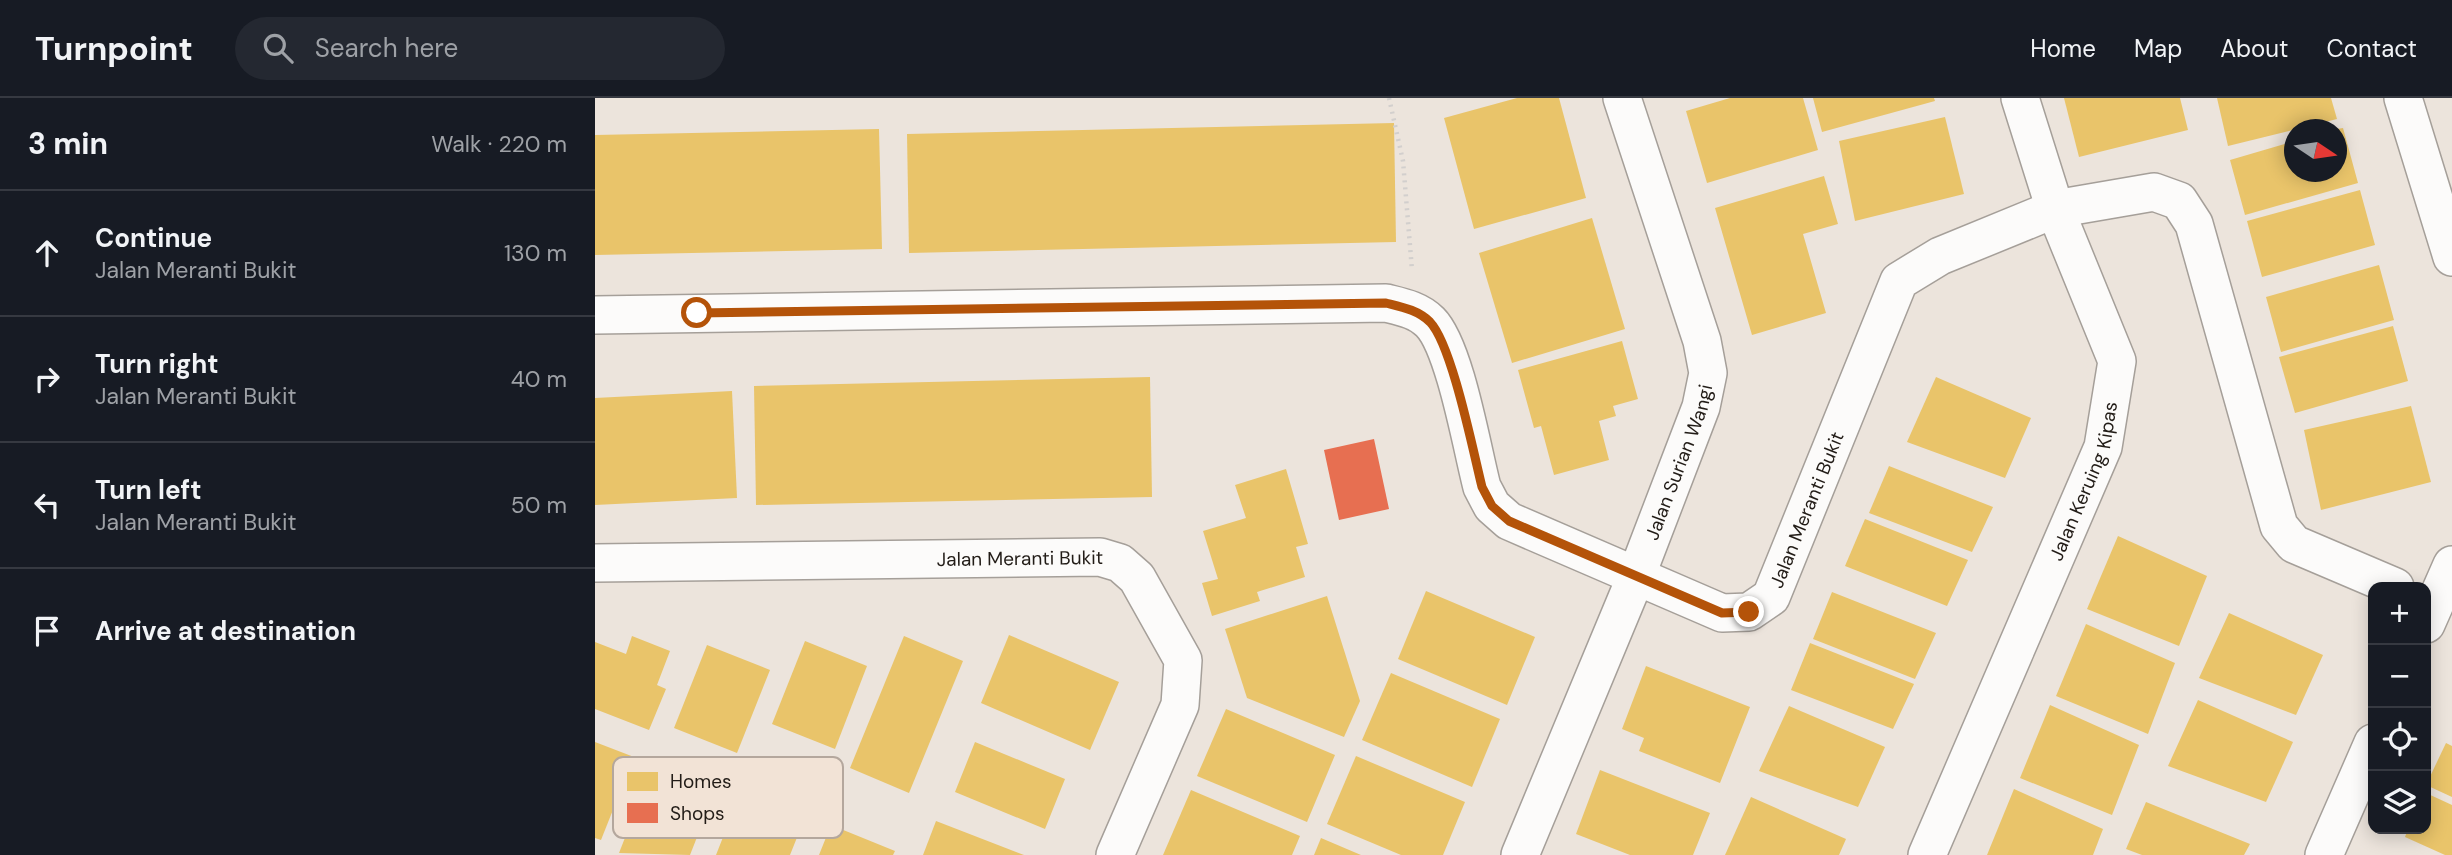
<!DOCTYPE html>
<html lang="en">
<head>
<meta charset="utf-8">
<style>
  :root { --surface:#171b24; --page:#242831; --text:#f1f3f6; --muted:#9ea1a6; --line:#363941 }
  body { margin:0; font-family:"DM Sans",sans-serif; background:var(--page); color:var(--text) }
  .controls { position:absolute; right:21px; bottom:21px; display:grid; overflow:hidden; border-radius:14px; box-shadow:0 4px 18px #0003 }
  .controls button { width:63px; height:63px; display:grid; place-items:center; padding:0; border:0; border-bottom:2px solid var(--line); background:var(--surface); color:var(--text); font:35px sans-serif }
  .compass { position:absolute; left:1689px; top:21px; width:63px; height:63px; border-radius:50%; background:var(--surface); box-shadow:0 4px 18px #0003; rotate:103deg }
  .stop { position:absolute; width:21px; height:21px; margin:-16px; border:5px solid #b45309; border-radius:50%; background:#fff }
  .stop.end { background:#b45309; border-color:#fff; box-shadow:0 2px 7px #0008 }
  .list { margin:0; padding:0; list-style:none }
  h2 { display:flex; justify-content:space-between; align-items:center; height:91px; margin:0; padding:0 28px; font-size:30px }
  h2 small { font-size:23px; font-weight:400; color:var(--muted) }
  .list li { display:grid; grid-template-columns:46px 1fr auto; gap:21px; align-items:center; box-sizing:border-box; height:126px; padding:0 28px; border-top:2px solid var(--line) }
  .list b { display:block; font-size:26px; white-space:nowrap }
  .list p { margin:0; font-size:23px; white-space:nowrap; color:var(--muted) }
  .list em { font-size:23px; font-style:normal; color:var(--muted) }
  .icon { flex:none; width:38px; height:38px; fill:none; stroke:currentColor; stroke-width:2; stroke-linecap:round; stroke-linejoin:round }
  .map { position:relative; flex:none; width:1857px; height:757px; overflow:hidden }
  header { display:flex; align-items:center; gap:42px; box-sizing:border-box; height:98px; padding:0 35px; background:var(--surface); border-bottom:2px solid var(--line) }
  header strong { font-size:33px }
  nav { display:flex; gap:38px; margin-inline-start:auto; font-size:24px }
  .search { width:490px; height:63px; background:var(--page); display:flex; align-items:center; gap:18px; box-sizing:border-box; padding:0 24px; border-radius:38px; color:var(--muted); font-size:26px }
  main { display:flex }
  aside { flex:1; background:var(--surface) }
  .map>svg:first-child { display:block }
</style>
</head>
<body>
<header>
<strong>Turnpoint</strong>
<div class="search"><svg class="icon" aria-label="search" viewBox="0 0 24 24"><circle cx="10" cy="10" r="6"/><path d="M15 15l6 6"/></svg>Search here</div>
<nav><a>Home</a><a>Map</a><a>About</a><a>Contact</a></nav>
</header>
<main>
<aside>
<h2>3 min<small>Walk · 220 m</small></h2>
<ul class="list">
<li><svg class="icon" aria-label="ahead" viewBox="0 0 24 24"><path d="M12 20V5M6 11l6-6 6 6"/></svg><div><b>Continue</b><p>Jalan Meranti Bukit</p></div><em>130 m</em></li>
<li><svg class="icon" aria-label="right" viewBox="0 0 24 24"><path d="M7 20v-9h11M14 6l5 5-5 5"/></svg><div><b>Turn right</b><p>Jalan Meranti Bukit</p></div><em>40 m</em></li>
<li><svg class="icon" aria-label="left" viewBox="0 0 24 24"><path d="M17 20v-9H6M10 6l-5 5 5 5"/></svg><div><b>Turn left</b><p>Jalan Meranti Bukit</p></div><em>50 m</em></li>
<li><svg class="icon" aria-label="arrive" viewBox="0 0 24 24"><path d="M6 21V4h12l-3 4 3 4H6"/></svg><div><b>Arrive at destination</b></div></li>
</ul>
</aside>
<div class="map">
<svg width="1857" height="757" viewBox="0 0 1857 757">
  <rect width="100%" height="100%" fill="#ece4dc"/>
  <g fill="#e9c46a">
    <polygon points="922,0 964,0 991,100 879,131 849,20"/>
    <polygon points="1135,0 1208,0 1223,52 1112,85 1091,13"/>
    <polygon points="1218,0 1339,0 1340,3 1227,34"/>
    <polygon points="1469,0 1585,0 1593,32 1484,59"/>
    <polygon points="1622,0 1736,0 1742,21 1633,48"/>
    <polygon points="1350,19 1369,96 1260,123 1244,43"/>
    <polygon points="799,25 801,144 314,155 312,36"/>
    <polygon points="1748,30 1763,85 1650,117 1635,62 1700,43 1700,74 1742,74 1742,31"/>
    <polygon points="284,31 287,151 0,157 0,37"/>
    <polygon points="1229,78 1243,126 1208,136 1231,215 1157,237 1120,110"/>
    <polygon points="1765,92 1780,147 1667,179 1652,123"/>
    <polygon points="997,120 1030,231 917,265 884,155"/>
    <polygon points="1784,167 1799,222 1686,254 1671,199"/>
    <polygon points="1798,228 1813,283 1700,315 1684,259"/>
    <polygon points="1027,243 1043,301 1018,308 1021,318 1004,323 1014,362 959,377 946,328 939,330 923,272"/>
    <polygon points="555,279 557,399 161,407 159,288"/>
    <polygon points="1341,279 1436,320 1410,380 1312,344"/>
    <polygon points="137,293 142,400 0,407 0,300"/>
    <polygon points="1816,308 1836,384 1726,412 1709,332"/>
    <polygon points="1294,368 1398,409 1377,454 1274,415"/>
    <polygon points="691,371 713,446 701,449 710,479 662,494 665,503 617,518 607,485 623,481 608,433 651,420 640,387"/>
    <polygon points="1270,421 1373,462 1352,508 1250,468"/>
    <polygon points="1523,438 1612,478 1584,548 1492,511"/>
    <polygon points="831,493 940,539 912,607 803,561"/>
    <polygon points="1237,494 1341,535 1320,581 1218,541"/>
    <polygon points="732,498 765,603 749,639 652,600 630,531"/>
    <polygon points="1634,515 1728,557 1701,617 1604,580"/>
    <polygon points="1491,526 1580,565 1553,636 1461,598"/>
    <polygon points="414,537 524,584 495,652 386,605"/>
    <polygon points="37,538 75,553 62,587 71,591 54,632 0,611 0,544 31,556"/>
    <polygon points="309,538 368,563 314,695 255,670"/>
    <polygon points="210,543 272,568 240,651 177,626"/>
    <polygon points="1215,545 1319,586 1298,631 1196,592"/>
    <polygon points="112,547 175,572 142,655 79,630"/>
    <polygon points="1051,568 1155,609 1125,685 1044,653 1049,640 1027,631"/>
    <polygon points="796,575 905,621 877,689 767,642"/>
    <polygon points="1603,602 1698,644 1671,704 1573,668"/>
    <polygon points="1455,607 1544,647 1517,717 1425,680"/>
    <polygon points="1194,608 1290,649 1263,709 1164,673"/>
    <polygon points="631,611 740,657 712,724 602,678"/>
    <polygon points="0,644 39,659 6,742 0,740"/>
    <polygon points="380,644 470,681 450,731 360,694"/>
    <polygon points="1851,645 1857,648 1857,699 1831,687"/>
    <polygon points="761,658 870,704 848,757 806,757 732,726"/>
    <polygon points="57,671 119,696 95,757 24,755"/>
    <polygon points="1005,672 1115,715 1098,757 1035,757 981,736"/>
    <polygon points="147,691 211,717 195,757 121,757"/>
    <polygon points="1419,691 1508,731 1498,757 1392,757"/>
    <polygon points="596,692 705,738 697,757 568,757"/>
    <polygon points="1831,695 1857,707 1857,757 1850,757 1810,739 1813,731 1831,731"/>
    <polygon points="1156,699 1251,741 1244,757 1130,757"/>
    <polygon points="1551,704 1655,746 1649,757 1547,757 1531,751"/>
    <polygon points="341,723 429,757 328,757"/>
    <polygon points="236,727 300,753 298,757 224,757"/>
    <polygon points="726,740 766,757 719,757"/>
  </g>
  <polygon fill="#e76f51" points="779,341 794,411 744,422 729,352"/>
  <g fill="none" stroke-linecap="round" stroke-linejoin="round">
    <defs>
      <g id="minor">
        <polyline points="1808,0 1857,159"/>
        <path id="s1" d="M0,217L791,205C807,209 823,212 835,224C860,249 877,351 887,389L897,408L914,423L1127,515L1154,514L1176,499L1304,183L1345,158L1460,111L1559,94L1584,103L1599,126L1684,428L1699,446L1800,489"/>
        <path id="s2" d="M0,465L505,459L525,465L542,480L588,562L585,607L520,757"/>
        <polyline points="1831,526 1857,467"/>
        <path id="s3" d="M925,757L1042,476L1106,309L1113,275L1107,243L1027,0"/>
        <path id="s4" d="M1332,757L1508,349L1522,263L1460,111L1425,0"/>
        <polyline points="1729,757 1778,645"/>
      </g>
    </defs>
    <use href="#minor" stroke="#a59f99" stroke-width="40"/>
    <polyline stroke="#d2cfcd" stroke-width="4.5" stroke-dasharray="2 5" stroke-linecap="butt" points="794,0 808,63 817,172"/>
    <use href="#minor" stroke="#fcfbfa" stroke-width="37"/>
  </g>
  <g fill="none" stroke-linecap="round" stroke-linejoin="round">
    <path stroke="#b45309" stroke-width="9" d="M102,215L791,205C807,209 823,212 835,224C857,247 878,353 887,389L897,408L914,423L1127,515L1154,514"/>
  </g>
  <g text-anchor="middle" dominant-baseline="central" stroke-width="7" stroke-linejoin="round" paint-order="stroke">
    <g font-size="19" fill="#221c17" stroke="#f2e3d6">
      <text stroke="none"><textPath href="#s3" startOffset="424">Jalan Surian Wangi</textPath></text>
      <text stroke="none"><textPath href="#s4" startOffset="406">Jalan Keruing Kipas</textPath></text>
      <text stroke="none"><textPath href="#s1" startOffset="1438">Jalan Meranti Bukit</textPath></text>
      <text stroke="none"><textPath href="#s2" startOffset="425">Jalan Meranti Bukit</textPath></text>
    </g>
  </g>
  <rect x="18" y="659" width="230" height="81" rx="10" fill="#f2e3d6" stroke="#b4a79d" stroke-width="2"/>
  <rect x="32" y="674" width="31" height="19" fill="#e9c46a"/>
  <rect x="32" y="705" width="31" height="20" fill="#e76f51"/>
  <g font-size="19" fill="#221c17">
    <text x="75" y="690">Homes</text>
    <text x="75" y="722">Shops</text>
  </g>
</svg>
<div class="controls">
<button>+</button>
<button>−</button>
<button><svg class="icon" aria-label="locate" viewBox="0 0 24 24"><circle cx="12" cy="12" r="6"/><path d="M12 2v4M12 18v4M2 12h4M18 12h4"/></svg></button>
<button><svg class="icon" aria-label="layers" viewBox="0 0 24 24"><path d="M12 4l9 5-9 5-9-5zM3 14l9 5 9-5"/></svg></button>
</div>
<svg class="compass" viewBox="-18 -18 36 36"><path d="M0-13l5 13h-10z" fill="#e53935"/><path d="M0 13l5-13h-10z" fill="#9ea1a6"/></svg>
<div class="stop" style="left:102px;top:215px"></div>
<div class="stop end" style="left:1154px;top:514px"></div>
</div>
</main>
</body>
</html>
